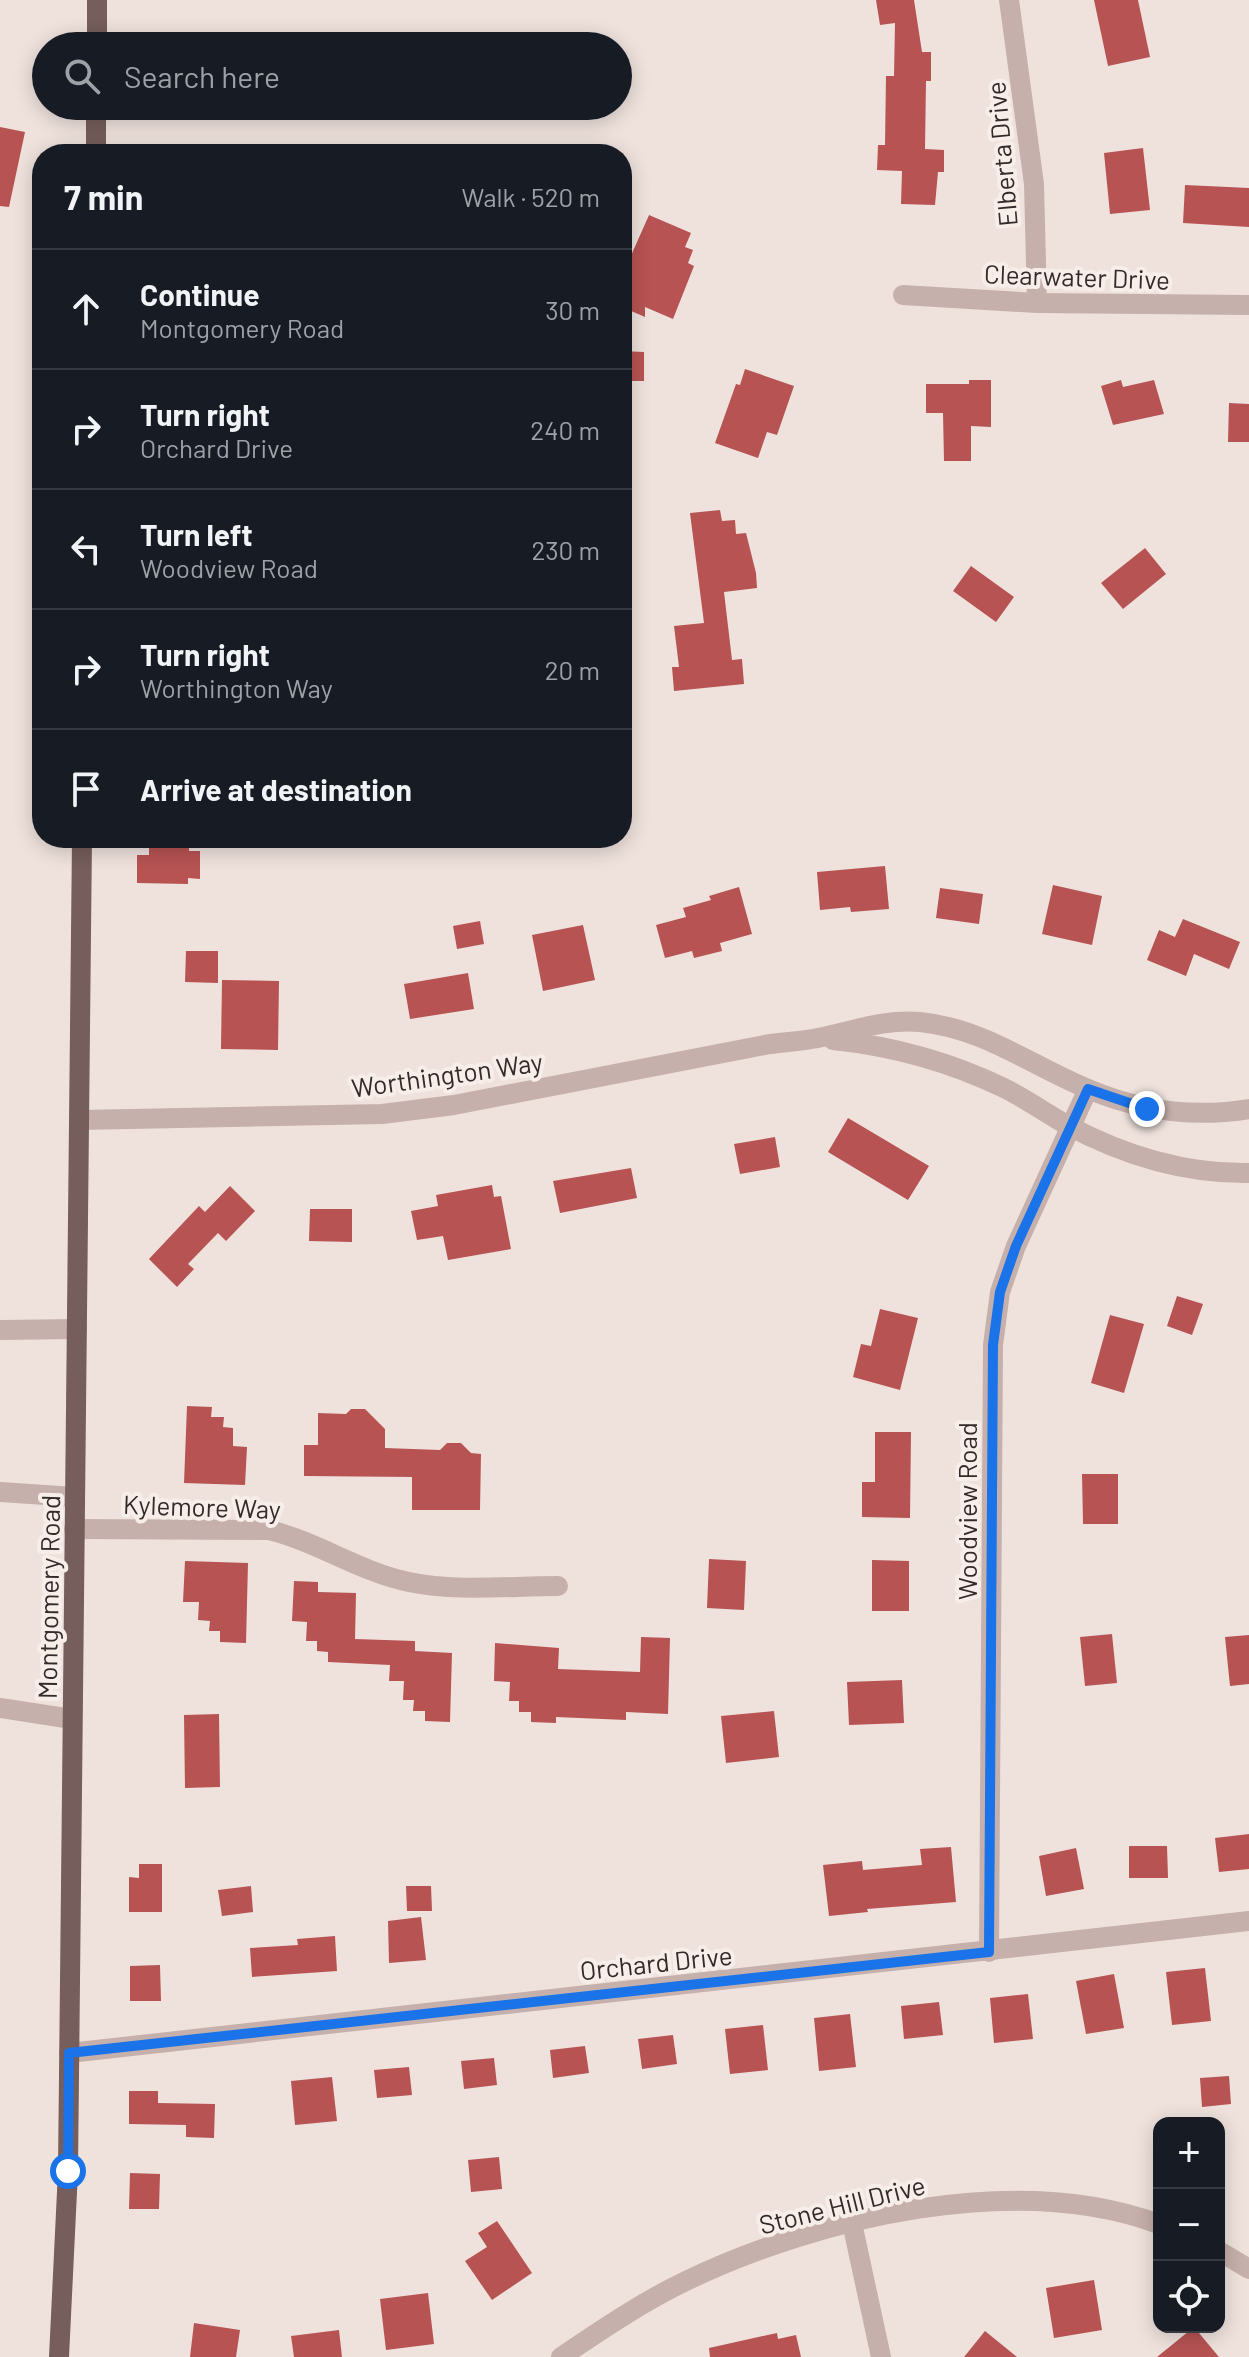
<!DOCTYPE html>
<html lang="en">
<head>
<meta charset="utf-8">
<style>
  :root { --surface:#171b24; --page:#242831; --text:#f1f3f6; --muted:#9ea1a6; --line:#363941 }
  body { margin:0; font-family:Barlow,sans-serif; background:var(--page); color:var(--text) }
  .controls { position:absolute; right:24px; bottom:24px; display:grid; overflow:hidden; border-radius:16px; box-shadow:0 4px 20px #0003 }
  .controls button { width:72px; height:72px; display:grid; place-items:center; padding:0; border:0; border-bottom:2px solid var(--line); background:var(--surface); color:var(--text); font:40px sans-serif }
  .stop { position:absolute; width:24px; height:24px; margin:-18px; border:6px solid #1a73e8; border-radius:50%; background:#fff }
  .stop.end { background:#1a73e8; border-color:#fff; box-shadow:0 2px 8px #0008 }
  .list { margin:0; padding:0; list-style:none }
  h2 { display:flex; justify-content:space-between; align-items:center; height:104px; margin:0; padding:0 32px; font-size:34px }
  h2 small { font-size:26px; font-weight:400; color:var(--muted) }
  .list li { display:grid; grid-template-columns:52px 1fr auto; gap:24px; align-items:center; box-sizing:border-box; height:120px; padding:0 32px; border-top:2px solid var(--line) }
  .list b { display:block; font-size:30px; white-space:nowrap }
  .list p { margin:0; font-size:26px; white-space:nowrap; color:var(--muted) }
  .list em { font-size:26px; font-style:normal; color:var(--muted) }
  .icon { flex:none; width:44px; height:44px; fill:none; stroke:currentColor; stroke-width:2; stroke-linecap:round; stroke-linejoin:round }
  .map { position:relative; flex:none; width:1249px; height:2357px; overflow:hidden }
  .search { position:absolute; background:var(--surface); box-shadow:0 4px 20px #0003; left:32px; top:32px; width:600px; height:88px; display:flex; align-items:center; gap:20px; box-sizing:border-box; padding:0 28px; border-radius:44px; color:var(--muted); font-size:30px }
  .panel { position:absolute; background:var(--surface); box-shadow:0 4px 20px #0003; left:32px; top:144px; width:600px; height:704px; border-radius:32px }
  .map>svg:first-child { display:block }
</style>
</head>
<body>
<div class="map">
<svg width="1249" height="2357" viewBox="0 0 1249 2357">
  <rect width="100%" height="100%" fill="#efe2dd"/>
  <g fill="#b75353">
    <polygon points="876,0 914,0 922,52 931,52 931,81 926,81 925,149 944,150 944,172 938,172 935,205 901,204 902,171 877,170 878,145 885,145 886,76 894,76 895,23 880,25"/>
    <polygon points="1094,0 1138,0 1150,57 1108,66"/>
    <polygon points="0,127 25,132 9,207 0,206"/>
    <polygon points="1143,148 1150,210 1110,214 1104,153"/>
    <polygon points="1185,185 1249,188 1249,227 1183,223"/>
    <polygon points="649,215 691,233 685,247 693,250 688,263 694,266 673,319 645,307 645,317 622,307 622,276"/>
    <polygon points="622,351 644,352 644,381 622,381"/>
    <polygon points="745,369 794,386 777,435 767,432 758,458 715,443 736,384 740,385"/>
    <polygon points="969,380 991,380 991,427 971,426 971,461 944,461 943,413 926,413 926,384 969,384"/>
    <polygon points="1121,380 1123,387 1154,380 1164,414 1113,425 1101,386"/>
    <polygon points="1229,403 1249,404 1249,442 1228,442"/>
    <polygon points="720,510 722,521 735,520 736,534 746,533 756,573 757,588 724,592 732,660 742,659 744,684 674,691 672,667 679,667 674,626 704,623 690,513"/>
    <polygon points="1145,548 1166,574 1123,609 1101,583"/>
    <polygon points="971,566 1014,597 996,622 953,591"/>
    <polygon points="149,838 189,838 189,851 200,851 200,879 188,878 188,884 137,883 137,855 149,855"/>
    <polygon points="885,866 889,909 851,912 850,907 820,910 817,872"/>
    <polygon points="1053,885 1102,896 1092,945 1042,934"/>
    <polygon points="739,887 752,934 720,943 722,951 694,958 692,951 665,958 656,925 686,917 683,908 711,900 709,896"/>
    <polygon points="940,888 983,894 979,924 936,918"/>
    <polygon points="1183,919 1240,942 1229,969 1194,954 1186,976 1147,960 1159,930 1175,937"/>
    <polygon points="480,921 484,944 457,949 453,926"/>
    <polygon points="583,925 595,980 543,991 532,935"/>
    <polygon points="186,951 218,951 218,983 185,982"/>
    <polygon points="468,973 474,1009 410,1019 404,984"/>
    <polygon points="222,980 279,981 278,1050 221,1049"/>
    <polygon points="848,1118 929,1166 908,1200 828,1152"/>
    <polygon points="775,1137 780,1167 740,1174 734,1144"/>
    <polygon points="631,1168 637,1198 560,1213 553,1181"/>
    <polygon points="492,1185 494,1197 501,1196 511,1249 448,1260 443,1236 417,1240 411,1211 438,1206 436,1195"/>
    <polygon points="230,1186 255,1211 226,1241 218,1233 188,1264 194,1269 177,1287 149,1259 199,1206 205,1212"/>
    <polygon points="310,1209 352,1209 352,1242 309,1241"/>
    <polygon points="1177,1296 1203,1304 1192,1335 1167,1326"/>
    <polygon points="880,1309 918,1318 900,1390 853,1377 861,1344 871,1346"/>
    <polygon points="1110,1315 1144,1324 1124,1393 1091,1383"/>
    <polygon points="187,1406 212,1407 211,1417 224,1417 223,1427 233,1428 233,1446 247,1447 245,1485 184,1483"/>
    <polygon points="351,1409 365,1409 385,1429 385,1448 440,1450 447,1443 461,1443 471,1453 481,1454 480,1510 412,1510 412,1477 304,1476 304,1445 318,1445 318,1413 346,1414"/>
    <polygon points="875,1432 911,1432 910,1518 862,1517 862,1482 875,1482"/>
    <polygon points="1082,1474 1118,1474 1118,1524 1083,1524"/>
    <polygon points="709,1559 746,1561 744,1610 707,1608"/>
    <polygon points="872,1560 909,1561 909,1611 872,1611"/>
    <polygon points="185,1561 248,1563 246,1643 220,1642 220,1631 209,1631 210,1621 198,1620 199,1602 183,1602"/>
    <polygon points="294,1581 318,1582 318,1592 356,1593 355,1639 415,1641 415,1651 452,1653 450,1722 425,1721 425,1711 413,1711 414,1700 403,1700 404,1681 389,1681 390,1665 328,1662 328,1652 317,1651 317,1641 306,1641 307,1622 292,1621"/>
    <polygon points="1112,1634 1117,1683 1085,1686 1080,1637"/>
    <polygon points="1249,1635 1249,1684 1230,1686 1225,1637"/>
    <polygon points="641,1637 670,1638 668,1714 626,1712 626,1720 556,1717 556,1723 531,1722 531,1712 519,1712 519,1701 509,1701 510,1682 494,1681 495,1643 559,1648 558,1669 640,1672"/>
    <polygon points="902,1680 904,1723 849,1725 847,1682"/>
    <polygon points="774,1711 779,1757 726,1763 721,1716"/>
    <polygon points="219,1714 220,1787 185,1788 184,1715"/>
    <polygon points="1249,1834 1249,1869 1219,1872 1215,1838"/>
    <polygon points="1129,1846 1167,1846 1168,1878 1129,1878"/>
    <polygon points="951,1847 956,1902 867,1909 868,1912 829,1916 823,1865 862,1861 863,1870 922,1865 920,1849"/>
    <polygon points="1076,1848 1084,1889 1046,1896 1039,1856"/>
    <polygon points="139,1864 162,1864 162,1912 129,1912 129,1877 139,1878"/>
    <polygon points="251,1886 253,1912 222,1916 218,1890"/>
    <polygon points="406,1886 431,1886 432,1911 407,1911"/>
    <polygon points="421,1917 426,1960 389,1963 388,1921"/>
    <polygon points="335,1936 337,1971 252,1977 250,1948 298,1945 297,1939"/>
    <polygon points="160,1965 161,2001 130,2001 130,1966"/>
    <polygon points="1205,1968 1211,2021 1172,2025 1166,1972"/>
    <polygon points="1114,1974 1124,2028 1086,2034 1076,1981"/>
    <polygon points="1028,1994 1033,2039 994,2043 990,1998"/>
    <polygon points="939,2002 943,2035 904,2039 901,2006"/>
    <polygon points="850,2014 856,2067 819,2071 814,2018"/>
    <polygon points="763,2025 768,2070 730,2074 725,2029"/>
    <polygon points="673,2035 677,2064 642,2069 638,2039"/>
    <polygon points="585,2046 589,2073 553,2078 550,2050"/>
    <polygon points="494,2058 497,2085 464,2089 461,2061"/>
    <polygon points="409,2067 412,2095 377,2098 374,2070"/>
    <polygon points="1229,2076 1231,2104 1202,2107 1200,2078"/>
    <polygon points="332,2077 337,2121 295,2125 291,2081"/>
    <polygon points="129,2091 158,2091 158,2103 215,2104 214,2138 186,2137 186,2125 129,2124"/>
    <polygon points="499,2157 502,2189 471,2192 468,2160"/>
    <polygon points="130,2173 160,2174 159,2209 129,2209"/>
    <polygon points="497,2221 532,2273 492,2300 465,2261 487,2247 478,2233"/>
    <polygon points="1094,2280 1102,2330 1054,2338 1046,2288"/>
    <polygon points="428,2293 434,2344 386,2350 380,2299"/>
    <polygon points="194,2323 240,2330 236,2357 190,2357"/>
    <polygon points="1194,2327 1219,2357 1157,2357"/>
    <polygon points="339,2330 342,2357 294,2357 291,2336"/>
    <polygon points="985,2331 1017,2357 964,2357"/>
    <polygon points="777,2333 778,2339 796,2335 801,2357 710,2357 709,2348"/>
  </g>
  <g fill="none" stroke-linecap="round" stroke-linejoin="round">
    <g stroke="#c6b0ab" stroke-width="20">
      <polyline points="1009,0 1034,184 1037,303"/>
      <polyline points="903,295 1037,303 1249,305"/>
      <path d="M833,1040C892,1046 950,1062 1004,1088C1026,1099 1046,1113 1067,1125C1123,1155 1186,1174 1249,1173"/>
      <path d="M80,1120L382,1114L454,1105L770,1044C786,1042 803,1041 818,1038C853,1031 884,1019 920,1022C983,1028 1032,1066 1088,1089C1140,1111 1194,1118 1249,1109"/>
      <polyline points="0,1330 77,1329"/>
      <polyline points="0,1492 75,1497"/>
      <path d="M74,1529L269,1530C318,1542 360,1572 409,1582C456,1592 509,1586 558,1586"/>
      <polyline points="0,1708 72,1719"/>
      <polyline points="989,1952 993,1345 1000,1292 1016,1246 1088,1089"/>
      <polyline points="69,2053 1249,1921"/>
      <polyline points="852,2223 881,2357"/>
      <polyline points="1219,2251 1249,2269"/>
      <path d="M561,2357C601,2330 642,2302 686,2281C819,2217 1016,2171 1159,2224"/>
    </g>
    <g stroke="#755e5c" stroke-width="20">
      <polyline points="97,0 97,46"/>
      <polyline points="96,154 96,106"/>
      <polyline points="59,2357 68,2171 82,838"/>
    </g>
  </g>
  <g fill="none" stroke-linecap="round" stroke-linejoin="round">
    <polyline stroke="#1a73e8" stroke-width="10" points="68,2171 69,2053 989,1952 993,1345 1000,1292 1016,1246 1088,1089 1147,1109"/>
  </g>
  <g text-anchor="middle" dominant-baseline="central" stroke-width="8" stroke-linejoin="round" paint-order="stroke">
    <g font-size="26" fill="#342a29" stroke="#f7ede9">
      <text transform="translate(1001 154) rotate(-95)">Elberta Drive</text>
      <text transform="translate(1077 276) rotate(2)">Clearwater Drive</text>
      <text transform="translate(447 1074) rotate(-8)">Worthington Way</text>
      <text transform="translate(202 1506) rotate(2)">Kylemore Way</text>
      <text transform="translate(966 1511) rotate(-90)">Woodview Road</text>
      <text transform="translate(48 1597) rotate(-89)">Montgomery Road</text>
      <text transform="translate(656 1962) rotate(-6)">Orchard Drive</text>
      <text transform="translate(842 2204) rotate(-14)">Stone Hill Drive</text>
    </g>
  </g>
</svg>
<div class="controls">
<button>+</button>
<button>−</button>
<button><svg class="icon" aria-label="locate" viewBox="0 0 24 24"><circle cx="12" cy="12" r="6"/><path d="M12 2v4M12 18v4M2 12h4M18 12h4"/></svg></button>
</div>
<div class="stop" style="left:68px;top:2171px"></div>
<div class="stop end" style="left:1147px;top:1109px"></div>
<div class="search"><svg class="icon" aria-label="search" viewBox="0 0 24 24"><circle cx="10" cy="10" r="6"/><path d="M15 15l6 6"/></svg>Search here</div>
<section class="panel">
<h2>7 min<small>Walk · 520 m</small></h2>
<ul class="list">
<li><svg class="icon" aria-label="ahead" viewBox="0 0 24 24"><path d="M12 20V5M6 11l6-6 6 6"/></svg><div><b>Continue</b><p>Montgomery Road</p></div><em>30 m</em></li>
<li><svg class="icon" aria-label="right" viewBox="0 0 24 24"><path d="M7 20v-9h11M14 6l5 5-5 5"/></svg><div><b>Turn right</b><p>Orchard Drive</p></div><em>240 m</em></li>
<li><svg class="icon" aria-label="left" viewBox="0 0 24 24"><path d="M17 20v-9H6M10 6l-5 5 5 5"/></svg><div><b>Turn left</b><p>Woodview Road</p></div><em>230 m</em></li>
<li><svg class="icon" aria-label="right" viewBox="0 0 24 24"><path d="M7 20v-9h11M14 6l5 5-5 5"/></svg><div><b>Turn right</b><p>Worthington Way</p></div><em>20 m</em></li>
<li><svg class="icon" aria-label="arrive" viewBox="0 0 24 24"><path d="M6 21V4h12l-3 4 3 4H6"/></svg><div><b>Arrive at destination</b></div></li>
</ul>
</section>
</div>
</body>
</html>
